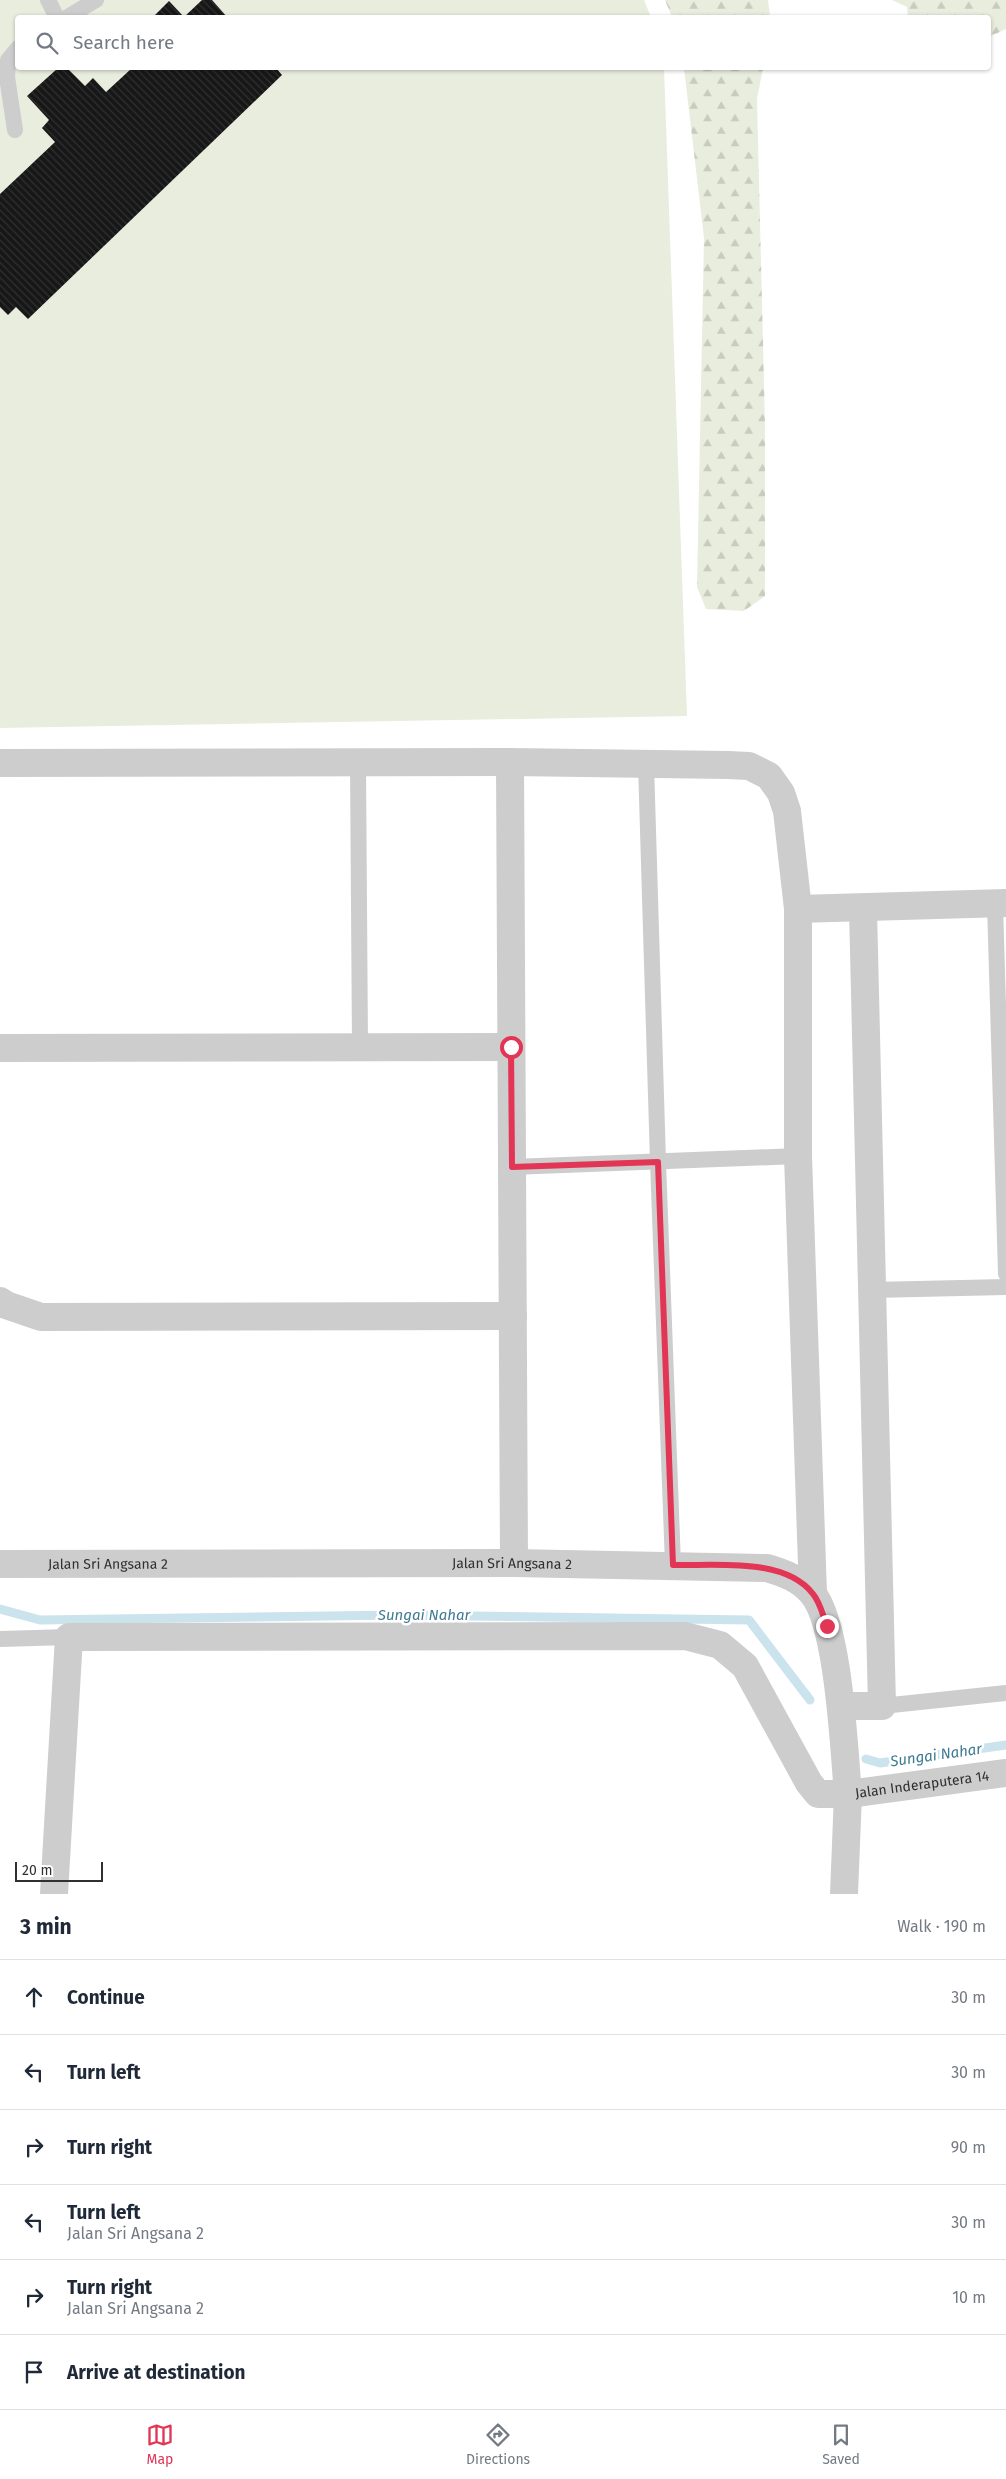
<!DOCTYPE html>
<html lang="en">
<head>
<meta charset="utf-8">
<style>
  :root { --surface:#fff; --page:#f6f6f7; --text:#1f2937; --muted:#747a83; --line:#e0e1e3; --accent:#e33555 }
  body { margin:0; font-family:"Fira Sans",sans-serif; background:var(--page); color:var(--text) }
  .scale { position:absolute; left:15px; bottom:12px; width:88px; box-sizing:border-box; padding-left:5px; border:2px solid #303030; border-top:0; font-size:14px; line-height:18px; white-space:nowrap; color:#303030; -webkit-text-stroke:4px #fff; paint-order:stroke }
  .stop { position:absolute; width:15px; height:15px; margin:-11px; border:4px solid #e33555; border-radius:50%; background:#fff }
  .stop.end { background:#e33555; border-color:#fff; box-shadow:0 1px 5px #0008 }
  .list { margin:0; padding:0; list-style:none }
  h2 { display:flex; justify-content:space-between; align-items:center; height:65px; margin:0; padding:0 20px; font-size:21px }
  h2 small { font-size:16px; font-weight:400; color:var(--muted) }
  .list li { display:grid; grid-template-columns:32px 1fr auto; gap:15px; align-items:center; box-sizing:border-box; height:75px; padding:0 20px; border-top:1px solid var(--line) }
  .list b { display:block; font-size:19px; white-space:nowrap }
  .list p { margin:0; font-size:16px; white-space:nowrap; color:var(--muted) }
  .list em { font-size:16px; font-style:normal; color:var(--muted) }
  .icon { flex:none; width:28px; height:28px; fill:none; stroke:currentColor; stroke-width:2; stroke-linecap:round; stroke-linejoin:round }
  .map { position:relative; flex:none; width:1006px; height:1894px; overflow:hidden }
  .search { position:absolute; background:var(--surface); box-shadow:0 1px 4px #0004; left:15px; right:15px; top:15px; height:55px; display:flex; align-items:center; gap:12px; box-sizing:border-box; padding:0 18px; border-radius:5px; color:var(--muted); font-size:19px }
  .sheet { height:515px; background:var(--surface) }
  nav { display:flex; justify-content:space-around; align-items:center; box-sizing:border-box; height:70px; border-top:1px solid var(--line); background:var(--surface); font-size:14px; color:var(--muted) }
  nav a { display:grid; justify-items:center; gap:2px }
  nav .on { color:var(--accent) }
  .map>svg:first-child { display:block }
</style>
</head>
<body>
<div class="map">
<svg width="1006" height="1894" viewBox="0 0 1006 1894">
  <defs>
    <pattern id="forest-firs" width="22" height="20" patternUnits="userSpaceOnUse" patternTransform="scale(1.25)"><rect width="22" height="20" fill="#e8edde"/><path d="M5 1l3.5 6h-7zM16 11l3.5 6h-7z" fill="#c7ccbf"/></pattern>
    <pattern id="building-back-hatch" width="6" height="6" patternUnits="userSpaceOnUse" patternTransform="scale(1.25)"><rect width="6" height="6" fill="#171717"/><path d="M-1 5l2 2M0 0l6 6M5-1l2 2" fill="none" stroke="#303030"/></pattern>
  </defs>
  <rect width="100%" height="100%" fill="#fff"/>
  <polygon fill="#e8edde" points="0,0 644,0 651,17 18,18 18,68 664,68 687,716 0,728"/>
  <g fill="url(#forest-firs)">
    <polygon points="665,0 768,0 770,17 672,17"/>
    <polygon points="892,0 1006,0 1006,29 989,37 988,18 908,17 907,7"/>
    <polygon points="684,68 763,68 757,99 765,425 765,596 744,611 706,609 697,587 704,238"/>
  </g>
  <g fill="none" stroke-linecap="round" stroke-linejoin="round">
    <g stroke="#cbe3ec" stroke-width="9">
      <polyline points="0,1609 40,1620 400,1615 749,1620 810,1700"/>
      <polyline points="866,1759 880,1763 1006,1745"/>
    </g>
  </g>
  <g fill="url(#building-back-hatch)">
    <polygon points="202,0 212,0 228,18 152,18 169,1 184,17"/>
    <polygon points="58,68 67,68 85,86 93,78 106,92 132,68 276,68 282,75 28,319 16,307 8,315 0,307 0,194 55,142 42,128 49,120 27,96"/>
  </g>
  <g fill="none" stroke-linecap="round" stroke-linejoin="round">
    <g stroke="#cdcdcd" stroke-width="16">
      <polyline points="48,0 57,18"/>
      <polyline points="66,18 96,0"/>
      <polyline points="15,130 7,77 8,60 18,48"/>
      <polyline points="358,763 360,1047"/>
      <polyline points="646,764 658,1162 673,1565"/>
      <polyline points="995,904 1006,1274"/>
      <polyline points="512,1167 798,1156"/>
      <polyline points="872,1290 1006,1287"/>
      <polyline points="0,1639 69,1637"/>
      <polyline points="882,1706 1006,1693"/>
    </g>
    <g stroke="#cdcdcd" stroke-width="28">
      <polyline points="510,762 514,1563"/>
      <polyline points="0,763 510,762 728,765 749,766 769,776 781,793 787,811 798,909 798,1156 813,1594"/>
      <polyline points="798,909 1006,903"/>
      <polyline points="0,1048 511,1047"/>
      <polyline points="0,1301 6,1305 41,1317 513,1316"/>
      <polyline points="841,1706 882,1706 863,909"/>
      <polyline points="54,1894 69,1637 685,1636 720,1645 745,1666 809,1783 818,1794 848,1794 844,1894"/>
    </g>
    <path stroke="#cdcdcd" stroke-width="28" id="s1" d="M0,1564L514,1563L767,1568C784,1573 800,1579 812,1593C839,1624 844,1751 848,1794L1006,1773"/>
  </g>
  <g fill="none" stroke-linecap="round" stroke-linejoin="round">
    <path stroke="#e33555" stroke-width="6" d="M511,1047L512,1167L658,1162L673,1565C715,1566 785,1557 813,1594C820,1602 823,1616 827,1626"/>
  </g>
  <g text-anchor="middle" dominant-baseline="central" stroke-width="5" stroke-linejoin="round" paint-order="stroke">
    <g font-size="14" fill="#303030" stroke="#fff">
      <text stroke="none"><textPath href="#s1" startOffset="108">Jalan Sri Angsana 2</textPath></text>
      <text stroke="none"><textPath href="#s1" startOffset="512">Jalan Sri Angsana 2</textPath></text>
      <text stroke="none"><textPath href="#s1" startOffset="1100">Jalan Inderaputera 14</textPath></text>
    </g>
    <g font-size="15" font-style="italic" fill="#3e7a92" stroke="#fff">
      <text x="424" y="1615">Sungai Nahar</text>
      <text transform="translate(936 1755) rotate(-8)">Sungai Nahar</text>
    </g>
  </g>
</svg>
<div class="scale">20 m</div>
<div class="stop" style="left:511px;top:1047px"></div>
<div class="stop end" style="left:827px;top:1626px"></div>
<div class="search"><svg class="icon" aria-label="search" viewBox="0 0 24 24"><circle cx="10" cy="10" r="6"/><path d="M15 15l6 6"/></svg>Search here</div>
</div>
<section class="sheet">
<h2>3 min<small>Walk · 190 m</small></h2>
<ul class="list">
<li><svg class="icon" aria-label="ahead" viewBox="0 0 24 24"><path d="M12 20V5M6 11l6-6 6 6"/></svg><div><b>Continue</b></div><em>30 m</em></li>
<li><svg class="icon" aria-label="left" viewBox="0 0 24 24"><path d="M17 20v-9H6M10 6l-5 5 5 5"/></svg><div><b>Turn left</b></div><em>30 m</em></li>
<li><svg class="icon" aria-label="right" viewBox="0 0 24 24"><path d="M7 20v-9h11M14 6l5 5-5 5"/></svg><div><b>Turn right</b></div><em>90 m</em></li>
<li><svg class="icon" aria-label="left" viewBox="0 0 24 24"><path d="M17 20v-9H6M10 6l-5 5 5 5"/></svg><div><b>Turn left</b><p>Jalan Sri Angsana 2</p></div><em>30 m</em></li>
<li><svg class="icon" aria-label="right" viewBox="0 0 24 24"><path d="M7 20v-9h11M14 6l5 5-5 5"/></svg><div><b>Turn right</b><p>Jalan Sri Angsana 2</p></div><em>10 m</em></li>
<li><svg class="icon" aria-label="arrive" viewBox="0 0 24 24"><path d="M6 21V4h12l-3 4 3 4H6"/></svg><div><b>Arrive at destination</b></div></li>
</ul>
</section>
<nav>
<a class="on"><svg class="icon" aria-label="map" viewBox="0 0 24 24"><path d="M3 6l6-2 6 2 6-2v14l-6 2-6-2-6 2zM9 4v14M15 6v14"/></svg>Map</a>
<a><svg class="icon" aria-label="directions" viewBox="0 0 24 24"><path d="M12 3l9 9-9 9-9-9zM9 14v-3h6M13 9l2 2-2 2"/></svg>Directions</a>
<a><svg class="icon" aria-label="saved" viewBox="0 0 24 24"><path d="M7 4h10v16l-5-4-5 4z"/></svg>Saved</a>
</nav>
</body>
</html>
